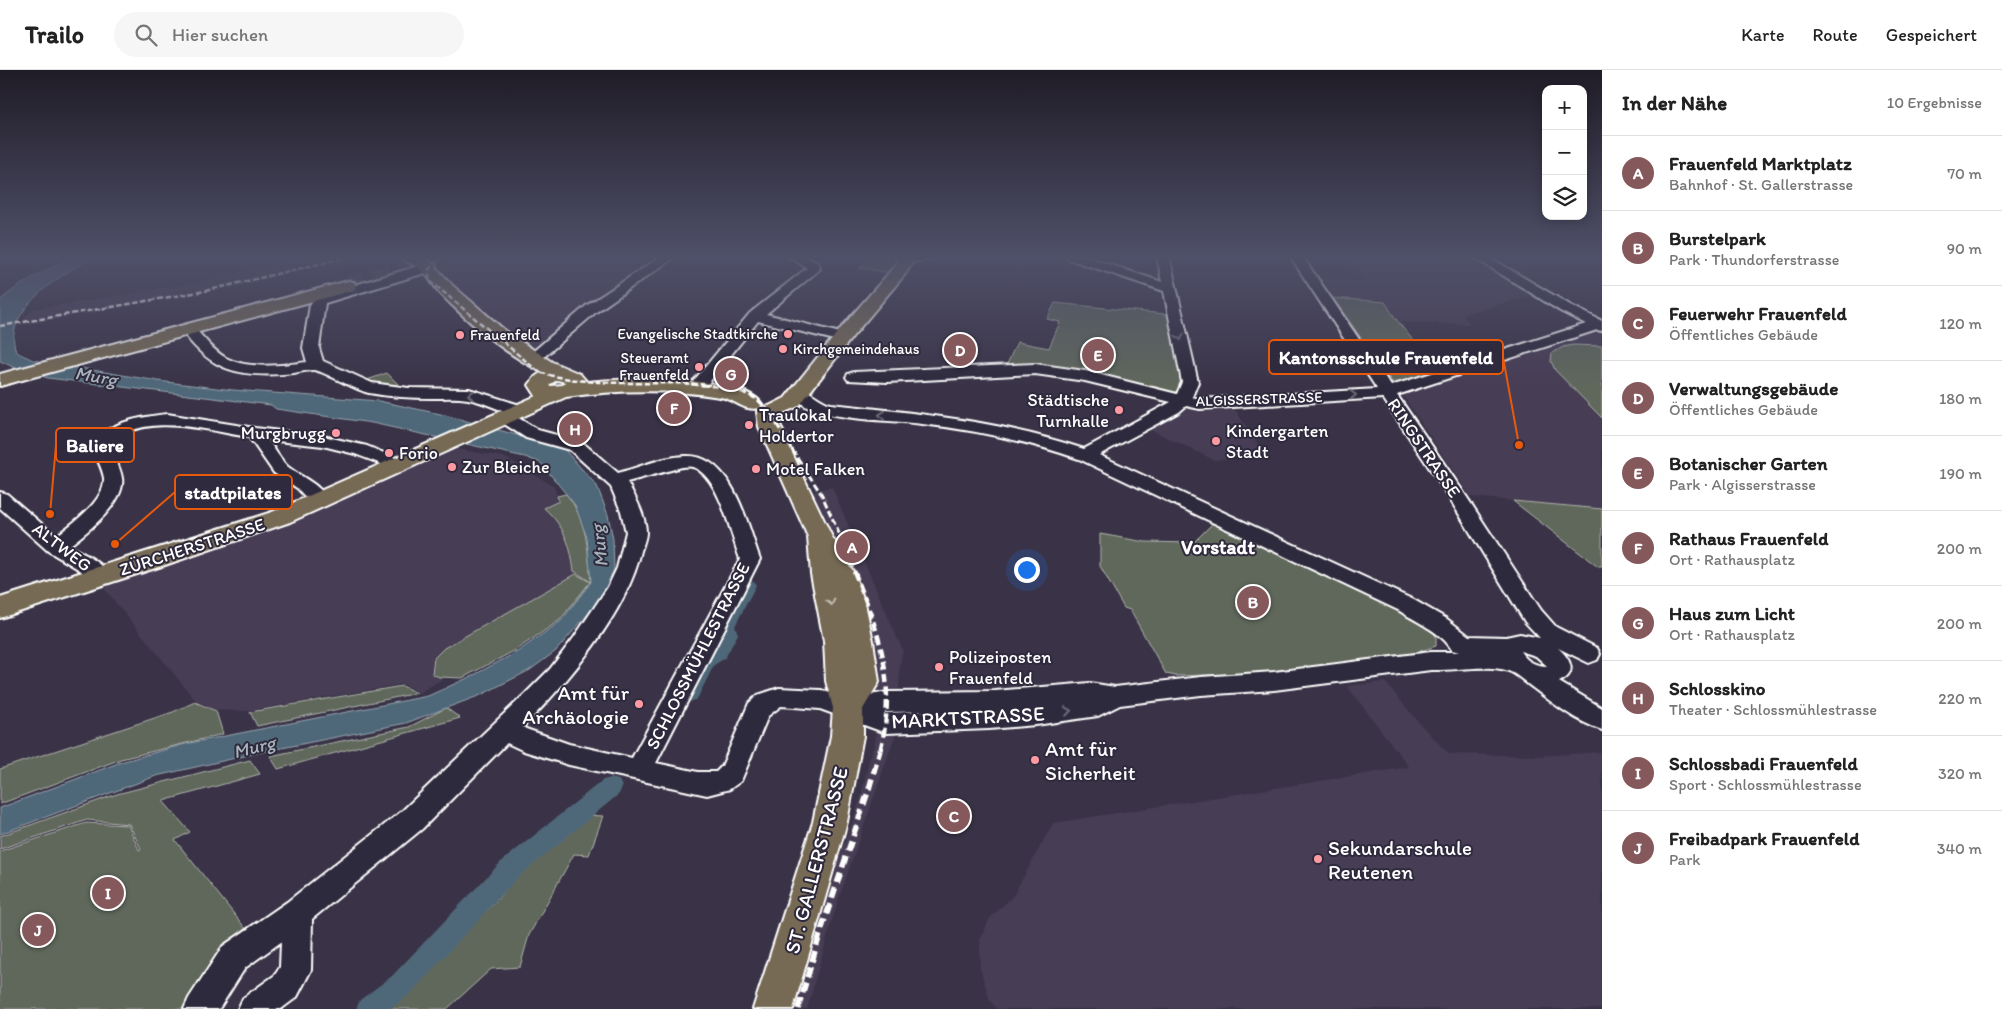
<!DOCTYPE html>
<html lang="de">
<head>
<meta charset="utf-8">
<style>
  :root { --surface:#fff; --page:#f6f6f6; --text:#222; --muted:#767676; --line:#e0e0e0; --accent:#85585c }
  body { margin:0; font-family:Itim,sans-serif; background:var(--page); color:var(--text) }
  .controls { position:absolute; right:15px; top:15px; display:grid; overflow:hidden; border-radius:10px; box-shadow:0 2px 12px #0003 }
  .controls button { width:45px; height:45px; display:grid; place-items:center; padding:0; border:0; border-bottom:1px solid var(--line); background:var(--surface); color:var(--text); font:25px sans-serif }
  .you { position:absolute; left:1026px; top:499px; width:18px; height:18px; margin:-12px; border:4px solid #fff; border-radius:50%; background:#1a73e8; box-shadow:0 0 0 8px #1a73e833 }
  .badge { display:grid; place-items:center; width:32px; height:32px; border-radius:50%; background:var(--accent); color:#fff; font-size:16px; font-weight:700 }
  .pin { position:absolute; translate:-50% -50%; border:2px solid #fff; box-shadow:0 1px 5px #0006 }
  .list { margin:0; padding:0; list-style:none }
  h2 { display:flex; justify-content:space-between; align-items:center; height:65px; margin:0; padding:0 20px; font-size:21px }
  h2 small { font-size:16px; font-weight:400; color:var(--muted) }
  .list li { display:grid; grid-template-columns:32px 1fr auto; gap:15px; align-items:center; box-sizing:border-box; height:75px; padding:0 20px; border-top:1px solid var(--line) }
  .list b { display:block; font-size:19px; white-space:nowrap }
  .list p { margin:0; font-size:16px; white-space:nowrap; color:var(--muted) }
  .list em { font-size:16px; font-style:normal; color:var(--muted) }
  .icon { flex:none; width:28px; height:28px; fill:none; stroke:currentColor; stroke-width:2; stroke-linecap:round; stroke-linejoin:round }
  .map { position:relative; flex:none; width:1602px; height:939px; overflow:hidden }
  header { display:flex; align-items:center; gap:30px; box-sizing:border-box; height:70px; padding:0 25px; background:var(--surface); border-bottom:1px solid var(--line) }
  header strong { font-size:24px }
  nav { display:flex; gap:28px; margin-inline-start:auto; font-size:18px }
  .search { width:350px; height:45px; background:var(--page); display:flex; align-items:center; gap:12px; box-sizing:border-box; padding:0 18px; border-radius:28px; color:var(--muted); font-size:19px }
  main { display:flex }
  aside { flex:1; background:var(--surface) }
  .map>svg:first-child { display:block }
</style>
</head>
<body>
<header>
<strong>Trailo</strong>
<div class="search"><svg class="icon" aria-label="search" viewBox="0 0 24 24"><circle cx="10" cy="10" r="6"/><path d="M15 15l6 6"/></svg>Hier suchen</div>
<nav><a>Karte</a><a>Route</a><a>Gespeichert</a></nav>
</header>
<main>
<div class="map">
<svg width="1602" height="939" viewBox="0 0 1602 939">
  <rect width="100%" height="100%" fill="#3a3347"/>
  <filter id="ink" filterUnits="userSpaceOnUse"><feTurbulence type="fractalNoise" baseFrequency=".02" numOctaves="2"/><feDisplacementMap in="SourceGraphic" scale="10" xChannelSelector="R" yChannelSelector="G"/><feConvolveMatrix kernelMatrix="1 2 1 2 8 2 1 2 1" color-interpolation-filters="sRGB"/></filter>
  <g filter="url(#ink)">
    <g fill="#473e54">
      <polygon points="313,186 369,186 269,208 251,214 22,255 24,248 34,239 200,212"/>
      <polygon points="419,186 670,186 618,219 533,289 503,267 429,192"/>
      <polygon points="1345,186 1471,186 1535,225 1463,244 1469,254 1400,252 1395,249 1385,232 1333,228 1320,208 1364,211"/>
      <polygon points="1595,262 1602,263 1602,439 1471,427 1401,323"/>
      <polygon points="1183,330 1230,332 1265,385 1214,390 1141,355"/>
      <polygon points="444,377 504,387 554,416 577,501 547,537 495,578 419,623 403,614 247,641 216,640 196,631 95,507 217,470"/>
      <polygon points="832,417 858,478 864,477 866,483 861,484 903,581 900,594 897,660 835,840 807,939 791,939 807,878 860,730 869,690 876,669 870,599 852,515 813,421"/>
      <polygon points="1385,612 1421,655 1449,684 1538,686 1602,682 1602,939 997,939 990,931 980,898 980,870 990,848 1013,826 1053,753 1409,697 1347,616"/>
    </g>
    <g fill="#61685b" stroke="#b0b4ad">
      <polygon points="871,186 896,186 897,194 890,203 859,198"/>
      <path d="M1333,228L1385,232C1400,258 1421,279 1441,301L1400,313L1392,312Z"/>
      <polygon points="1055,233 1175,245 1190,312 1183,330 1085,306 1004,301 1017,272 1049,278 1060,252 1047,249"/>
      <polygon points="1573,275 1602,276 1602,348 1555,300 1551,291 1552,283 1563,277"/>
      <polygon points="387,303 399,315 397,317 364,311"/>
      <path d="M566,424C587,449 588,480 591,512L574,501C570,474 565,457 544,438L559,431L557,426Z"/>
      <polygon points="1513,431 1602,439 1602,497 1598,497"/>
      <polygon points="1214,452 1376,527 1425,555 1436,566 1436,576 1399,588 1343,595 1263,603 1176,606 1166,604 1130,540 1124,538 1100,496 1100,464 1145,472 1193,473"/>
      <polygon points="576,504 590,512 560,550 516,580 462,608 439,607 432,604 434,588 444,578"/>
      <polygon points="402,616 417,623 257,656 250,642"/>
      <polygon points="195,632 216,641 223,664 121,689 0,734 0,699 173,642"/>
      <polygon points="446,638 460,648 278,699 270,686 409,657"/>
      <polygon points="250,690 260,704 163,731 190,762 175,770 250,864 201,939 0,939 0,781 86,753 128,755 139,780 141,779 129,754 87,750 0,779 0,766 117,724"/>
      <polygon points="584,745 603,746 589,785 574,784 529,865 520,897 491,899 447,939 378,939 408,915 497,830 533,784"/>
    </g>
    <path fill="#506879" stroke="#96a4af" d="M77,186H99C70,197 0,240 16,281C20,285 28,287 33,290L158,311L233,320L379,331L445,345L563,378L597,416L608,445L613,469L614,499L600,530L556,581L530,600L481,625L406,653L262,682L156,706L0,764V738L121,692L185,674L428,626L472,606L517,582L561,551L591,512L587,468L575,435L541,393L525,387L372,353L276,339L271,335L48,308L18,299L0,291V230C24,211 48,198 77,186Z"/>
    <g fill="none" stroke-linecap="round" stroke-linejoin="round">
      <g fill="#506879" fill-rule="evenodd">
        <polygon points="747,509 753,511 756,515 735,556 738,564 725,588 714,595 697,629 690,632 683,629 680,624 705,577 707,572 716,571 720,564 717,556 741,511"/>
        <polygon points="611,708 619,710 622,717 619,724 517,808 410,924 390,939 356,939 360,930 392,906 501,792 603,710"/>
      </g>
      <polyline stroke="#4e4759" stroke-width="18" stroke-dasharray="18 9" stroke-linecap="butt" points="348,216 449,186"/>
      <defs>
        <g id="minor">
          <polygon points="662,186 676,186 596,242 538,292 528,292 525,289 528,286 586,236"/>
          <polygon points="789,186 804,186 818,193 820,199 766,244 848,265 850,268 848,271 843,272 758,251 703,320 691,320 689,317 691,314 750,243 807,198"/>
          <path d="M899,186H934C928,192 909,192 901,190Z"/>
          <path d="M1066,186H1084L1162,212L1157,186H1169L1198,312L1192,327L1200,329L1377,319L1290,186H1302L1391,316L1586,254L1560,241L1472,186H1487L1570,235L1602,251V261L1597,260L1397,325L1466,426L1541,540L1556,557L1597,578L1600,584L1597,590L1589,593L1558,578C1571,589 1578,604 1559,612L1602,638V660C1577,652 1554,634 1533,618C1526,613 1519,606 1511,602C1493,593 1453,601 1431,600L1274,620L1201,625L1120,635L1098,646L1036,655L989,659L886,663L820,639L781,636L768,646L741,711L730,719L707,725L569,695L524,681L507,673L422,759L312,849L311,900L297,927L281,939H238L243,928L275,905L280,897L281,872L245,898L219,939H184L189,928L223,876L287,832L402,741L525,624L550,599L573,569L608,517L617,498L626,462L621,441L611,417L570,380L526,368L498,350L496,346L498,342L504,341C492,337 480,331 468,329C457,327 444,328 433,328C412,328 390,327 369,323C355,320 320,299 313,300C307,300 300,302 294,303C243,308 211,303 181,259L183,256H193C203,267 213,281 226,288C249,300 283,295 307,292L303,278L310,235L315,227L425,194H435L436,197L435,200L325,233L319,278L323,291L372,313L409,318L469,319L523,336L525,340L523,344H512L538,360L582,372L618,403C640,397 662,387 685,386C732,383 747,454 760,489L656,693L698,702H716L722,696L749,633L758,625L779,618L821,620L847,629L888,622L995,621L1090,613L1115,617L1201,607L1274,602L1431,582H1459L1452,580C1442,562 1415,551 1398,540L1079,389C1027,371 975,360 922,354C890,350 840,350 811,339C804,336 795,328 791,322L793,319C807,315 817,331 831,334C916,343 1001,351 1084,379L1171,332L1085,311L1035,304L887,312L848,310L846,307L848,304L854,302L1035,294L1085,301L1177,324L1182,312L1164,221L1068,189ZM1383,328L1448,426L1525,552L1540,568L1520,564L1506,567L1469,566L1447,549L1414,530L1099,385L1179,342L1186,336L1200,339ZM682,397C689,396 695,396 700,401C721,416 731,465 740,489L632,688L569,674L526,659L523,657C567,613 627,543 641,481C643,475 646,468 646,462C646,447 635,426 627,412ZM1520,581L1536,586L1547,596C1536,596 1526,591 1520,581ZM933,641L886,643L884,642H888Z"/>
          <path d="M167,344L255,358L323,366L367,376L403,391L406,395L403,399L397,400L355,384L323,376L268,370C274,378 280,389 287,396C303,409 316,411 330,431L327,435L320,437L313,435L297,418L274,403L249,367C208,361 142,340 109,375C113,386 120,396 122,408C126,432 87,462 69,476C84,484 103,492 111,507L108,512L101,514L94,512L80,500L48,481L0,438V422L7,424L56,466C72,454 106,430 104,408C102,397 95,385 91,375C107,352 141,347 167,344Z"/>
        </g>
        <g id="major">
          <path d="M400,186H422L429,190L453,216L508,263L552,292L580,304L587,312C622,308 742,304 762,334L760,337L769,336L785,328L841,258L894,197L897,192L896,186H912L913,192L906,203L853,266L799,336L778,345L781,357L793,385L832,467L853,501L865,533L873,571L879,612L863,639V666L847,752L793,939H753L813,752L831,666L833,638L826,611L824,571L811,504L808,467L759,357L757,342L759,338C744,342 735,329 720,327C669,319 617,320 566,327L290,452L165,495L0,548V528L272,442L536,326L529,315L535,307L542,302C504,283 468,252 439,222C433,215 429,207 422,200C416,194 405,193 400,186ZM557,310L566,312L563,315L550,316L549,315Z"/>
          <polygon points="348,211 354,212 356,216 354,220 0,316 0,304"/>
        </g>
      </defs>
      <use href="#minor" stroke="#fff" stroke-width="4"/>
      <use href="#major" stroke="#fff" stroke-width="4"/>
      <use href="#minor" fill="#2f2a3d" fill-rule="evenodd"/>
      <use href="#major" fill="#766a54" fill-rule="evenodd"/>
      <g stroke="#fff" stroke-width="2.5" stroke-dasharray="5.5 2.5" stroke-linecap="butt">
        <path d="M444,186L429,199V210L539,302C595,319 652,310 710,315"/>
        <polyline points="0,256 205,221 352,186"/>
      </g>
      <polyline stroke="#fff" stroke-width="3" stroke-dasharray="7 3" stroke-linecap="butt" points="691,314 723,317 742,322 757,329 769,341 791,378 822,425 845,477"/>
      <path stroke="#fff" stroke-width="4.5" stroke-dasharray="9 4.5" stroke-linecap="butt" d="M844,476C873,550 900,600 880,682"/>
      <polyline stroke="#fff" stroke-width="5.5" stroke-dasharray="11 5.5" stroke-linecap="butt" points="798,939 821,861 869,719 880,680"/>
    </g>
    <defs><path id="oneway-chevron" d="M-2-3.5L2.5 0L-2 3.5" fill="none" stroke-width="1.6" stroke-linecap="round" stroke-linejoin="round" transform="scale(1.25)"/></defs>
    <g stroke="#6d6a77">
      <use href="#oneway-chevron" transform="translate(1180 267) rotate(77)"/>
      <use href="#oneway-chevron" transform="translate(471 325) rotate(-173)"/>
      <use href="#oneway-chevron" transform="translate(1353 325) rotate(-3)"/>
      <use href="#oneway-chevron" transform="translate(882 345) rotate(-174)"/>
      <use href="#oneway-chevron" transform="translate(1068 641) rotate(-8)"/>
    </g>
    <use stroke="#c1bcb2" href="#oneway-chevron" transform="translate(831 532) rotate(77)"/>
  </g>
  <linearGradient id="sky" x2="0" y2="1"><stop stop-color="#201c27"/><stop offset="0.59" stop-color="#4f5069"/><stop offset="1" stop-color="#4f5069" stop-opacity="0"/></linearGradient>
  <rect width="1602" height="317" fill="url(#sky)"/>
  <g fill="#ff9aa2" stroke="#2f2a3d" stroke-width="2">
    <circle cx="788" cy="264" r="5"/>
    <circle cx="460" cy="265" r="5"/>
    <circle cx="783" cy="279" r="5"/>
    <circle cx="699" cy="297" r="5"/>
    <circle cx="1119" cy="340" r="5"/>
    <circle cx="749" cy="355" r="5"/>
    <circle cx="336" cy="363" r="5"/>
    <circle cx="1216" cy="371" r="5"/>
    <circle cx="389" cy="383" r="5"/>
    <circle cx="452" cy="397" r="5"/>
    <circle cx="756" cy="399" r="5"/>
    <circle cx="939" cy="597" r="5"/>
    <circle cx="639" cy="634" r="5"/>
    <circle cx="1035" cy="690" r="5"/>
    <circle cx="1318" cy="789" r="5"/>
  </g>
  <g text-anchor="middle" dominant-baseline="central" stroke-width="4" stroke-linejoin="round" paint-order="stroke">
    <g font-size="15" fill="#fff" stroke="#2f2a3d" text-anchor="end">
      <text x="778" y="264">Evangelische Stadtkirche</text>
      <text x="470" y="265" text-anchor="start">Frauenfeld</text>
      <text x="793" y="279" text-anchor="start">Kirchgemeindehaus</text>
      <text x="689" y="288">Steueramt<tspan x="689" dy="17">Frauenfeld</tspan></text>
    </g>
    <g font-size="15" fill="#fff" stroke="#2f2a3d">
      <text transform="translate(1259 329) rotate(-2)">ALGISSERSTRASSE</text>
    </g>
    <g font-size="18" fill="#fff" stroke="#2f2a3d" text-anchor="start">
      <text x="1109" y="330" text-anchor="end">Städtische<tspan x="1109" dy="21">Turnhalle</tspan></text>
      <text x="759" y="345">Traulokal<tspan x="759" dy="21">Holdertor</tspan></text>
      <text x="1226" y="361">Kindergarten<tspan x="1226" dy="21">Stadt</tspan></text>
      <text x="326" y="363" text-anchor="end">Murgbrugg</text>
      <text x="399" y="383">Forio</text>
      <text x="462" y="397">Zur Bleiche</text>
      <text x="766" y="399">Motel Falken</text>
      <text x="949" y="587">Polizeiposten<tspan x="949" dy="21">Frauenfeld</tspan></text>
    </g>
    <g font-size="18" fill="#fff" stroke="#2f2a3d">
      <text transform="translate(1424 378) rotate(56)">RINGSTRASSE</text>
      <text transform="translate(62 477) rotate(37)">ALTWEG</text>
      <text transform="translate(192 477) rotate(-18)">ZÜRCHERSTRASSE</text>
      <text transform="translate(698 586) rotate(-63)">SCHLOSSMÜHLESTRASSE</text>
    </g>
    <g font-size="19" font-style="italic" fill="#a8b4bc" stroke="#2f2a3d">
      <text transform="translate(96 306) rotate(10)">Murg</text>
      <text transform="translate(599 476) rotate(-96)">Murg</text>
      <text transform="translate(254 677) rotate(-14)">Murg</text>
    </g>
    <g font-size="20" font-weight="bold" fill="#fff" stroke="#2f2a3d">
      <text x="1218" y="477">Vorstadt</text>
    </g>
    <g font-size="21" fill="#fff" stroke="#2f2a3d" text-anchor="start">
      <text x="629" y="622" text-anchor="end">Amt für<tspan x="629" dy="24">Archäologie</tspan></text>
      <text x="1045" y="678">Amt für<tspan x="1045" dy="24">Sicherheit</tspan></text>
      <text x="1328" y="777">Sekundarschule<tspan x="1328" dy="24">Reutenen</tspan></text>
    </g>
    <g font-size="21" fill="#fff" stroke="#2f2a3d">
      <text transform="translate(968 647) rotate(-3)">MARKTSTRASSE</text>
      <text transform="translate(816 790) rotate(-75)">ST. GALLERSTRASSE</text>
    </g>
  </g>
  <path fill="none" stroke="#e8590c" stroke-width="2" d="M1519 375L1503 287M50 444L56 375M115 474L175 422"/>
  <g fill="#e8590c" stroke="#2f2a3d" stroke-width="2">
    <circle cx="1519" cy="375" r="5"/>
    <circle cx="50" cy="444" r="5"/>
    <circle cx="115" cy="474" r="5"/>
  </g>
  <g fill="#2f2a3d" stroke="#e8590c" stroke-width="2">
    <rect x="1269" y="270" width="234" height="34" rx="5"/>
    <rect x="56" y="358" width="78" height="34" rx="5"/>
    <rect x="175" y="405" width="117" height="34" rx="5"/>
  </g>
  <g font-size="19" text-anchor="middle" font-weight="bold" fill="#fff">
    <text x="1386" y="294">Kantonsschule Frauenfeld</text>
    <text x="95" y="382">Baliere</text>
    <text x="233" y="429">stadtpilates</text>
  </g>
</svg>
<div class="controls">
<button>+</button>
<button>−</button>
<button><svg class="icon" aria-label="layers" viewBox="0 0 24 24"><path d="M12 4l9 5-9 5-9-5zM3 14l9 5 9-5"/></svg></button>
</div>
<div class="you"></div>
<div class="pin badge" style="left:852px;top:477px">A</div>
<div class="pin badge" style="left:1253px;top:532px">B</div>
<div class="pin badge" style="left:954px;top:746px">C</div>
<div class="pin badge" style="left:960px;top:280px">D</div>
<div class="pin badge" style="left:1098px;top:285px">E</div>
<div class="pin badge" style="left:674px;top:338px">F</div>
<div class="pin badge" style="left:731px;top:304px">G</div>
<div class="pin badge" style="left:575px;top:359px">H</div>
<div class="pin badge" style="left:108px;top:823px">I</div>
<div class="pin badge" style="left:38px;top:860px">J</div>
</div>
<aside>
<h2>In der Nähe<small>10 Ergebnisse</small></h2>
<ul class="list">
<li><span class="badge">A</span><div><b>Frauenfeld Marktplatz</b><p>Bahnhof · St. Gallerstrasse</p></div><em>70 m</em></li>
<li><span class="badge">B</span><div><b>Burstelpark</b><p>Park · Thundorferstrasse</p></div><em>90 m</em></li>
<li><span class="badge">C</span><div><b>Feuerwehr Frauenfeld</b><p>Öffentliches Gebäude</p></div><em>120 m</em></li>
<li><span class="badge">D</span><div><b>Verwaltungsgebäude</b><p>Öffentliches Gebäude</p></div><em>180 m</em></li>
<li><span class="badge">E</span><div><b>Botanischer Garten</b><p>Park · Algisserstrasse</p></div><em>190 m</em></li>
<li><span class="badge">F</span><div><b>Rathaus Frauenfeld</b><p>Ort · Rathausplatz</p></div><em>200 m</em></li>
<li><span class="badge">G</span><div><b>Haus zum Licht</b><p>Ort · Rathausplatz</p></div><em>200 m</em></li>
<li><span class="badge">H</span><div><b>Schlosskino</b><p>Theater · Schlossmühlestrasse</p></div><em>220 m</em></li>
<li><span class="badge">I</span><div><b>Schlossbadi Frauenfeld</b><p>Sport · Schlossmühlestrasse</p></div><em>320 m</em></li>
<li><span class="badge">J</span><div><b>Freibadpark Frauenfeld</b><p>Park</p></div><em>340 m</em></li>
</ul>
</aside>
</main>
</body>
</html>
